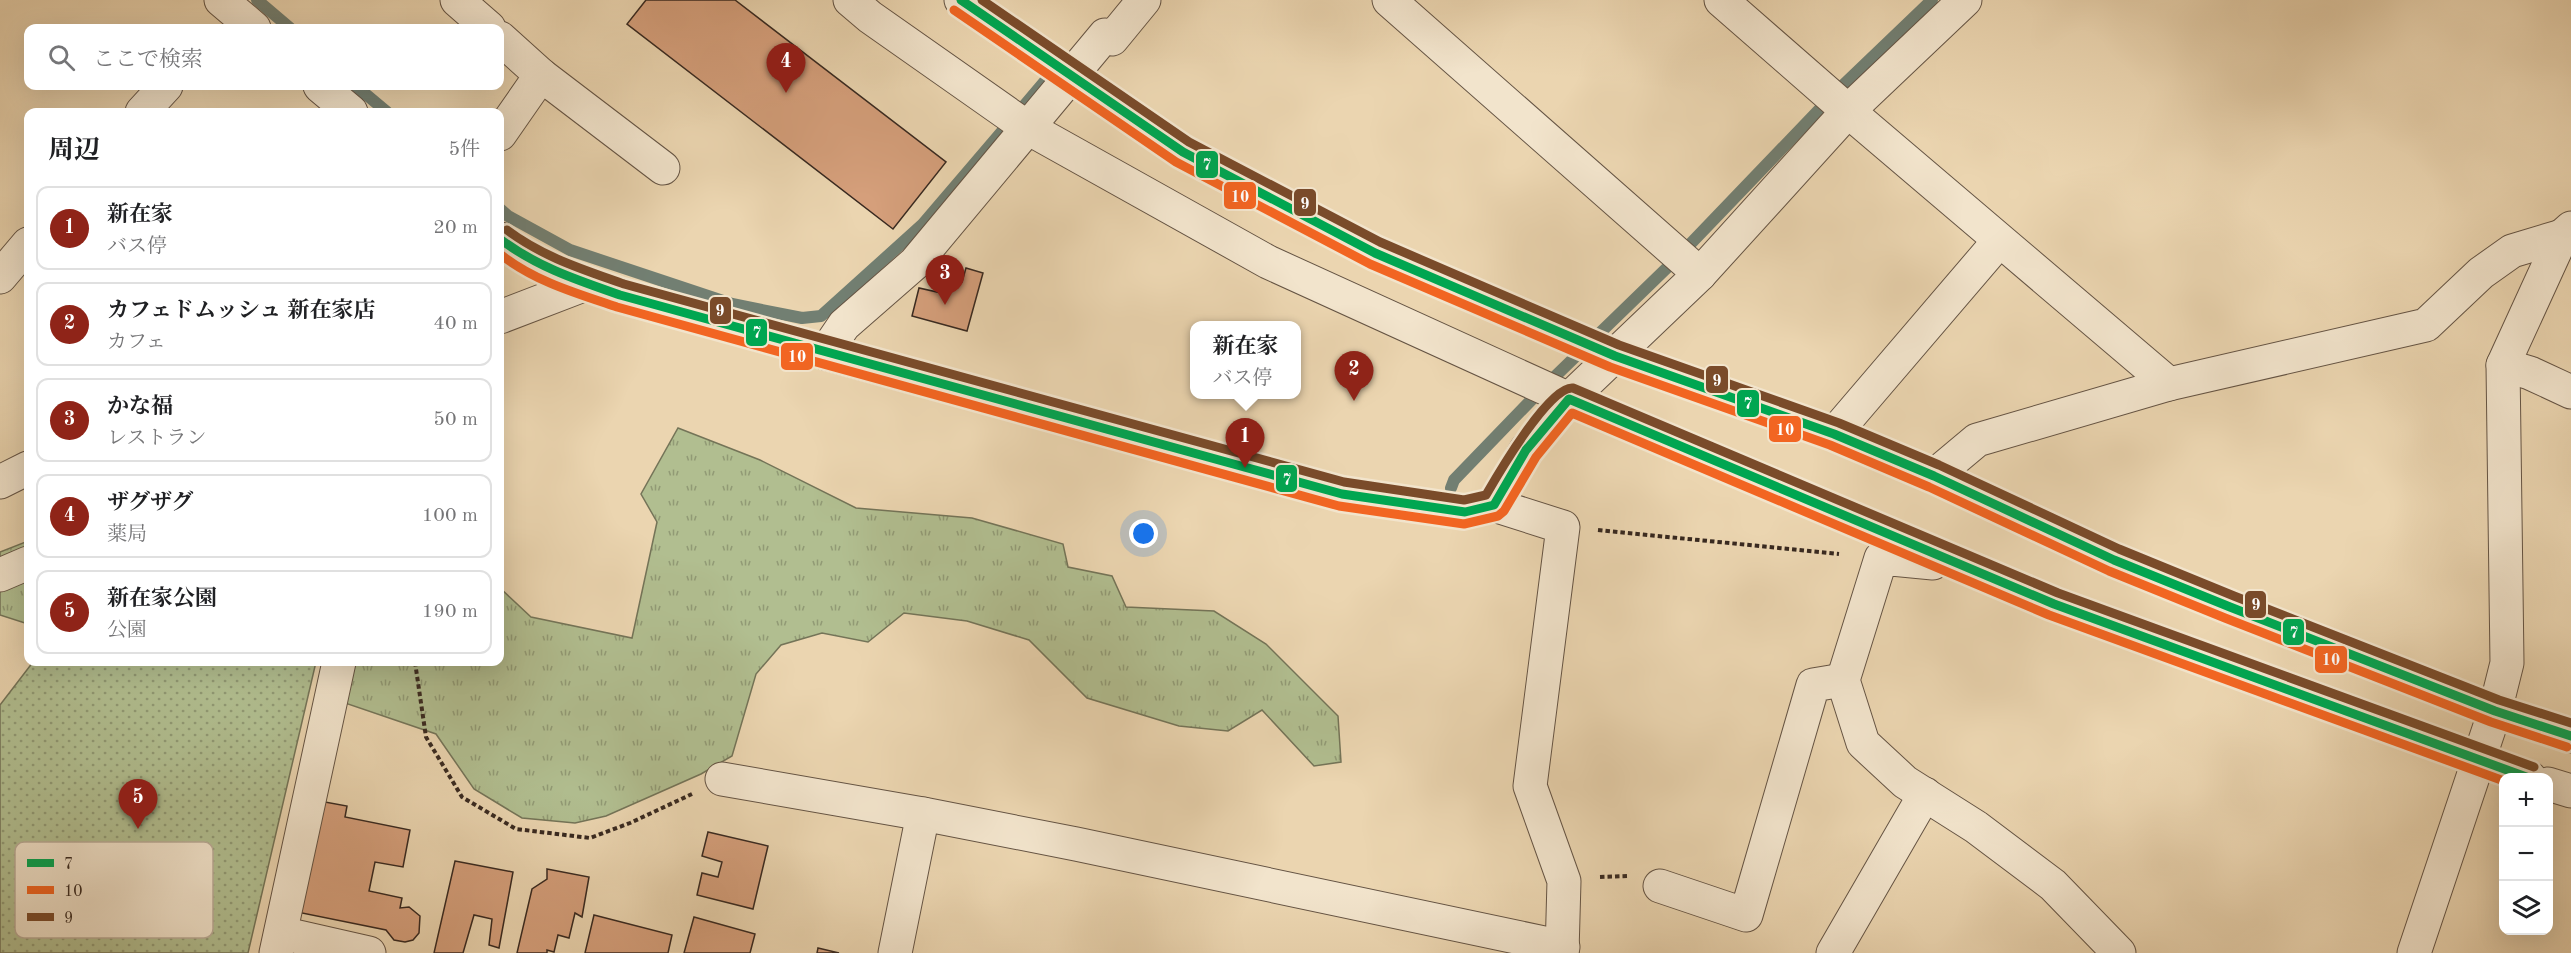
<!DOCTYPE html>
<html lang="ja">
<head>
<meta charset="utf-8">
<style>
  :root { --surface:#fff; --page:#f2f2f2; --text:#202124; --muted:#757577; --line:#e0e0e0; --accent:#8f2418 }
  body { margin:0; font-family:"Old Standard TT","Noto Serif JP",serif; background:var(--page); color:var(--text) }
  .controls { position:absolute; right:18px; bottom:18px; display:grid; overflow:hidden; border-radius:12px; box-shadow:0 6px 24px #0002 }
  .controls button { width:54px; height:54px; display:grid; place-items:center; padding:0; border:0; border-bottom:2px solid var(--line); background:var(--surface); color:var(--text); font:30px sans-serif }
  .you { position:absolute; left:1144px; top:534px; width:21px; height:21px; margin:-15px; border:4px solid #fff; border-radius:50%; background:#1a73e8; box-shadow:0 0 0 9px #1a73e833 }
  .badge { display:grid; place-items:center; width:39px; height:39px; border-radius:50%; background:var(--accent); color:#fff; font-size:20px; font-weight:700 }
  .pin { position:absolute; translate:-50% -50px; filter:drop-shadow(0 2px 3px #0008) }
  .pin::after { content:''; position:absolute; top:32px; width:21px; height:18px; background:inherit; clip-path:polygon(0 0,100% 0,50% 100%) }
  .popup { position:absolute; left:1190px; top:321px; width:111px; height:78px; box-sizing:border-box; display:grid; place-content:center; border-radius:12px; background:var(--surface); filter:drop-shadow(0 2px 4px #0005); font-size:20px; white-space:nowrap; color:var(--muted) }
  .popup b { font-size:22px; color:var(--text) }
  .popup::after { content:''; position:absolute; left:50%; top:100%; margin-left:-12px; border:12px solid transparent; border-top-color:var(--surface) }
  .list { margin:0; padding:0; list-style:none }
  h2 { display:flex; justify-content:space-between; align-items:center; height:78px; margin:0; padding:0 24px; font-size:26px }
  h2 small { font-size:20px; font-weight:400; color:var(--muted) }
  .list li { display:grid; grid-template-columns:39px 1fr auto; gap:18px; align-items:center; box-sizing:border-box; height:84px; margin:0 12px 12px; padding:0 12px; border:2px solid var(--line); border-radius:12px }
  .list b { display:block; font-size:22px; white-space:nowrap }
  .list p { margin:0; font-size:20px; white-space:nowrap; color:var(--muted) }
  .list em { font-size:20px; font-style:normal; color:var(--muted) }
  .icon { flex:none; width:33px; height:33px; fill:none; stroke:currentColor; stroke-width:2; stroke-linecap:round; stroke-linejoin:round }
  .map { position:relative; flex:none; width:2571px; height:953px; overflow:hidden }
  .search { position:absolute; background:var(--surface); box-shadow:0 6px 24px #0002; left:24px; top:24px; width:480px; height:66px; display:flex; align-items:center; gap:15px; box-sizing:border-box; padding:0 21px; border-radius:12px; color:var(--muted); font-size:22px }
  .panel { position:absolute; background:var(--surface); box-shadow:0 6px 24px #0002; left:24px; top:108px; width:480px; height:558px; border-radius:12px }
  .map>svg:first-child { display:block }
</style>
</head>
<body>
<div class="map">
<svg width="2571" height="953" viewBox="0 0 2571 953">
  <defs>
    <pattern id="grass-tufts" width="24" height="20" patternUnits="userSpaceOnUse" patternTransform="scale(1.5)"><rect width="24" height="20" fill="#b1be90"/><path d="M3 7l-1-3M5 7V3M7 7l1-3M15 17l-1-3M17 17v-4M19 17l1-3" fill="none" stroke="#919a75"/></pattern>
    <pattern id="park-dots" width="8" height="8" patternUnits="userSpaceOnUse" patternTransform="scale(1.5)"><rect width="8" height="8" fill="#b1be90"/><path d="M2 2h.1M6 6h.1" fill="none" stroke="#919a75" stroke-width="1.8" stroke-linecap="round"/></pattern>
  </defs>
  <rect width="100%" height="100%" fill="#ebd5b0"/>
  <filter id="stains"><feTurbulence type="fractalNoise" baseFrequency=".00333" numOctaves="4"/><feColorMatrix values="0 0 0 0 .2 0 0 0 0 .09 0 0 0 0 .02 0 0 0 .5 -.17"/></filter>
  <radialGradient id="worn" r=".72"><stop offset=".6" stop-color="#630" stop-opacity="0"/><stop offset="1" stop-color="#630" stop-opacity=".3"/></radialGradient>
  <g fill="url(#grass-tufts)" stroke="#747458" stroke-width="1.5">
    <polygon points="678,428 760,460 856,508 972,518 1063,544 1068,567 1112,576 1126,607 1214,611 1266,644 1338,716 1341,762 1314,766 1262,710 1228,731 1179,726 1087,698 1029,640 967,621 904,613 868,642 822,633 781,645 756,674 732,756 701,774 606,816 575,823 522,818 474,789 436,734 342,702 326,662 500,662 500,588 531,617 632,638 657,522 641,494"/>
    <polygon points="28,541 28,624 0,615 0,552"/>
  </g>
  <polygon fill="url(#park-dots)" stroke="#747458" stroke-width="1.5" points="33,662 316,662 248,953 0,953 0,705"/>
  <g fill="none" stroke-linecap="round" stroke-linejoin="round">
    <g stroke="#727f72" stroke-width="12">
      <polyline points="257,0 290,28"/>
      <polyline points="356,86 387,112"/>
      <polyline points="500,209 508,216 570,250 732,304 802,318 821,316 923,224 1046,80 1059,68"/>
      <polyline points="1451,488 1454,480 1540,391 1673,262 1839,89 1932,0"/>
    </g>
  </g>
  <g fill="#d59f7b" stroke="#382920" stroke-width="1.5">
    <polygon points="646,0 735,0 946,162 893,229 627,24"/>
    <polygon points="966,268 983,273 967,331 912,316 919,288 946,294 951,276 962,282"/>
    <polygon points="314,800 347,806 345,817 410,830 403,867 375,862 369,891 402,898 400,908 409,907 420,916 419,933 413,940 405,942 394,940 386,930 292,911"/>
    <polygon points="708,832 768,846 753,909 697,895 702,873 718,877 722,862 702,856"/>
    <polygon points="455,861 513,872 499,948 489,945 492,919 474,915 463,953 434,953"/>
    <polygon points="547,869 589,877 582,917 575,913 569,938 558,935 554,952 547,950 547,953 517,953 532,889 547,879"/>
    <polygon points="594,915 672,935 668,953 585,953"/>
    <polygon points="694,917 755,934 750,953 684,953"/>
    <polygon points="818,948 839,953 817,953"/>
  </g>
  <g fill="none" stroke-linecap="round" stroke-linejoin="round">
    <defs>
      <g id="minor">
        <polyline points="221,0 254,28"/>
        <polyline points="457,0 489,28"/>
        <polyline points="850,0 870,17 1028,128 1268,262 1569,399 2054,604 2530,778"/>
        <polyline points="961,0 1183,152 1375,253 1615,356 1834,434 1934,476 2114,560 2230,607 2495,711 2571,736"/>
        <polyline points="1389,0 1700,274"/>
        <polyline points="1721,0 1848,111 2169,384"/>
        <polyline points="500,38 541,75 500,134"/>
        <polyline points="541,75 663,168"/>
        <polyline points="320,86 351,112"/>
        <polyline points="142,112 166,86"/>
        <polyline points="500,239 522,256 555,273 620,295 825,353 1342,494 1465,512 1494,505 1526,450 1569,399 1700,274 1848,111 1965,0"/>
        <polyline points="0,277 28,244"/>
        <polyline points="500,317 586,284"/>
        <polyline points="825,353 844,325 915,263 1105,35 1112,39 1144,0"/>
        <polyline points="2503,365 2530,373 2571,392"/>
        <polyline points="1834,434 1999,241"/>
        <polyline points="1934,476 1977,440 2169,384 2426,325 2481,273 2512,251 2562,236"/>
        <polyline points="0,482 28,468"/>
        <polyline points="1494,505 1563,527 1530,786 1564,881 1562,953"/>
        <polyline points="1933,563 1881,558 1843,680 1863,743 1905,782 1976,827 2053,885 2119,953"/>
        <polyline points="0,575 28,563"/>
        <polyline points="722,779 923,814"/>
        <polyline points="2548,784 2571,791"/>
        <polyline points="1660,886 1746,915 1813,685 1843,680"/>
        <polyline points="281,933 369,953"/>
        <polyline points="276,953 339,662"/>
        <polyline points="895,953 923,814 1076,844 1563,947"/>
        <polyline points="1833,953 1925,794"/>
        <polyline points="2414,953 2495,711 2507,663 2503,365 2562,236 2571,228"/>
      </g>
    </defs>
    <use href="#minor" stroke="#655444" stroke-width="35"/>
    <g stroke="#382920" stroke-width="4" stroke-dasharray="4.5 3" stroke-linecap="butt">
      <polyline points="1598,530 1839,554"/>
      <polyline points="415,662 426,737 462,797 516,829 590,838 630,823 692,794"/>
      <polyline points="1600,877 1628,876"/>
    </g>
    <use href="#minor" stroke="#f2e4cc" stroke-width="33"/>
    <defs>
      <g id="bus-1">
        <polyline points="961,0 1183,152 1375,253 1615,356 1834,434 1934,476 2114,560 2230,607 2495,711 2571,736"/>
        <path d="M500,239C537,267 577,280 620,295L1342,494L1465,512L1494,505L1526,450L1569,399L2054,604L2529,778"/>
      </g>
      <g id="bus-2">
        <polyline points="954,10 1176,162 1370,264 1610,367 1830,445 1929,487 2109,571 2225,618 2491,722 2567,747"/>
        <path d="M500,254C534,281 575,293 617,307L1339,506L1464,524L1498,516L1504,511L1536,457L1572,413L2049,615L2504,781"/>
      </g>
      <g id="bus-3">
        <polyline points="982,0 1189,142 1380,242 1619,345 1839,423 1939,465 2119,549 2234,596 2499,700 2571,723"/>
        <path d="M507,230C543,257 582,269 624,284L1344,482L1464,500L1486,495C1498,474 1550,385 1573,388L2058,593L2534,767"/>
      </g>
    </defs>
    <use href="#bus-1" stroke="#f2e4cc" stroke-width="14"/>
    <use href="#bus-2" stroke="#f2e4cc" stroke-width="14"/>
    <use href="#bus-3" stroke="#f2e4cc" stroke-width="14"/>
    <use href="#bus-1" stroke="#00a651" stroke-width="9"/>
    <use href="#bus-2" stroke="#f26522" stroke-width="9"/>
    <use href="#bus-3" stroke="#7a4b2a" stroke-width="9"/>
  </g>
  <rect x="15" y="842" width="198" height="96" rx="9" fill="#f2e4cc" stroke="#baac98" stroke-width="1.5"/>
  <rect x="27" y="859" width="27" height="8" fill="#00a651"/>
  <rect x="27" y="886" width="27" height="8" fill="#f26522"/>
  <rect x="27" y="913" width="27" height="8" fill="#7a4b2a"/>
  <g font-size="16" fill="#382920">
    <text x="64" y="869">7</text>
    <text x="64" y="896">10</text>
    <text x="64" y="923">9</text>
  </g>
  <g stroke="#f2e4cc" stroke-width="2">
    <rect x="1195" y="150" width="24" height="29" rx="6" fill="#00a651"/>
    <rect x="1223" y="181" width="34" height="29" rx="6" fill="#f26522"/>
    <rect x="1293" y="188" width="24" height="29" rx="6" fill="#7a4b2a"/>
    <rect x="709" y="296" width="23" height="29" rx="6" fill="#7a4b2a"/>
    <rect x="745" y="318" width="23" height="29" rx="6" fill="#00a651"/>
    <rect x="780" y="342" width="34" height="29" rx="6" fill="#f26522"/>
    <rect x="1705" y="365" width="24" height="29" rx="6" fill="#7a4b2a"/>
    <rect x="1736" y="389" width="24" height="29" rx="6" fill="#00a651"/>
    <rect x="1768" y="415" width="34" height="28" rx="6" fill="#f26522"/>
    <rect x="1275" y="464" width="23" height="29" rx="6" fill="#00a651"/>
    <rect x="2244" y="590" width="23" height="29" rx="6" fill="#7a4b2a"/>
    <rect x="2282" y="618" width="23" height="28" rx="6" fill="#00a651"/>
    <rect x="2314" y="645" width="34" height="29" rx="6" fill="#f26522"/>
  </g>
  <g font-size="16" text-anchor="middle" font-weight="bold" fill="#fff">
    <text x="1207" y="170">7</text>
    <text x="1240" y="202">10</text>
    <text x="1305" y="209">9</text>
    <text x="720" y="316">9</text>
    <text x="757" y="338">7</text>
    <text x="797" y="362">10</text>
    <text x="1717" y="386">9</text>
    <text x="1748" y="409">7</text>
    <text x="1785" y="435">10</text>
    <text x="1287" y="485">7</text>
    <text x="2256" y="610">9</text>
    <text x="2294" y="638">7</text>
    <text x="2331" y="665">10</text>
  </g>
  <rect width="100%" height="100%" filter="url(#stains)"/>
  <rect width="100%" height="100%" fill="url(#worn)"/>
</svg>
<div class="controls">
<button>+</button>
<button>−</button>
<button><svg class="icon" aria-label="layers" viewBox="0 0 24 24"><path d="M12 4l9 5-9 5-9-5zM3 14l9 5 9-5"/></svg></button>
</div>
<div class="you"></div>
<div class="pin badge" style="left:1245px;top:468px">1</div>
<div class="popup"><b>新在家</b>バス停</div>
<div class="pin badge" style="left:1354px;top:401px">2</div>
<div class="pin badge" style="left:945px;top:305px">3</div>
<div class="pin badge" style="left:786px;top:93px">4</div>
<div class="pin badge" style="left:138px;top:829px">5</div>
<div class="search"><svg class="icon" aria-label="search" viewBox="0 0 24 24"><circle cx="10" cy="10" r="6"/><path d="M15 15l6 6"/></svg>ここで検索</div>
<section class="panel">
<h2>周辺<small>5件</small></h2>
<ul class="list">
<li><span class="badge">1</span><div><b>新在家</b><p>バス停</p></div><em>20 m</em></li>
<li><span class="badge">2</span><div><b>カフェドムッシュ 新在家店</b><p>カフェ</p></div><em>40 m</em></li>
<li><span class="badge">3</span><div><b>かな福</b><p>レストラン</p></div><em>50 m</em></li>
<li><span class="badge">4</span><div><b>ザグザグ</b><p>薬局</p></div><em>100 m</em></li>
<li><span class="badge">5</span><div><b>新在家公園</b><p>公園</p></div><em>190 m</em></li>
</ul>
</section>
</div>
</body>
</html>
